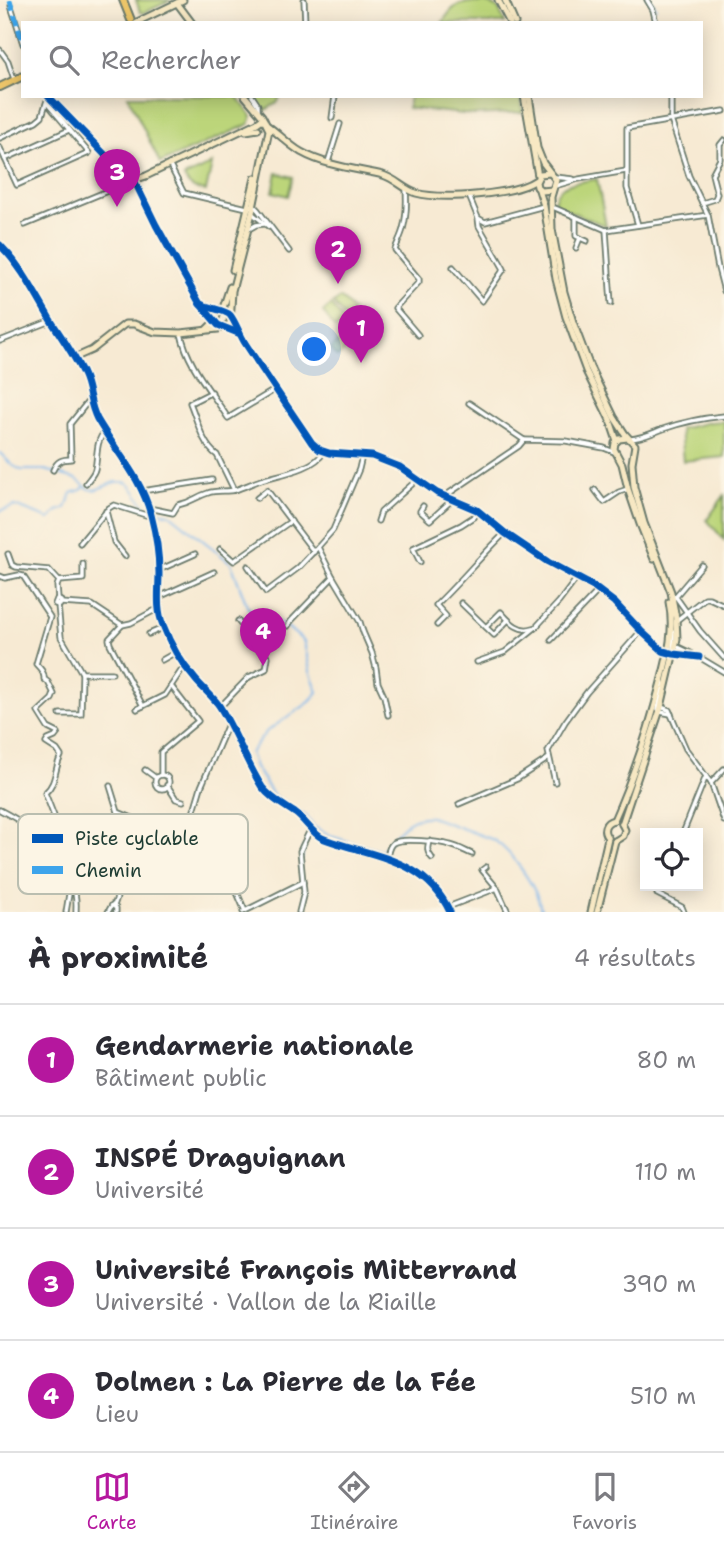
<!DOCTYPE html>
<html lang="fr">
<head>
<meta charset="utf-8">
<style>
  :root { --surface:#fff; --page:#f2f2f3; --text:#2b2b33; --muted:#7c7c81; --line:#e1e1e2; --accent:#b5179e }
  body { margin:0; font-family:"Shantell Sans",sans-serif; background:var(--page); color:var(--text) }
  .controls { position:absolute; right:21px; bottom:21px; display:grid; overflow:hidden; border-radius:0px; box-shadow:0 4px 18px #0003 }
  .controls button { width:63px; height:63px; display:grid; place-items:center; padding:0; border:0; border-bottom:2px solid var(--line); background:var(--surface); color:var(--text); font:35px sans-serif }
  .you { position:absolute; left:315px; top:350px; width:24px; height:24px; margin:-18px; border:5px solid #fff; border-radius:50%; background:#1a73e8; box-shadow:0 0 0 10px #1a73e833 }
  .badge { display:grid; place-items:center; width:46px; height:46px; border-radius:50%; background:var(--accent); color:#fff; font-size:23px; font-weight:700 }
  .pin { position:absolute; translate:-50% -58px; filter:drop-shadow(0 2px 4px #0008) }
  .pin::after { content:''; position:absolute; top:37px; width:24px; height:21px; background:inherit; clip-path:polygon(0 0,100% 0,50% 100%) }
  .list { margin:0; padding:0; list-style:none }
  h2 { display:flex; justify-content:space-between; align-items:center; height:91px; margin:0; padding:0 28px; font-size:30px }
  h2 small { font-size:23px; font-weight:400; color:var(--muted) }
  .list li { display:grid; grid-template-columns:46px 1fr auto; gap:21px; align-items:center; box-sizing:border-box; height:112px; padding:0 28px; border-top:2px solid var(--line) }
  .list b { display:block; font-size:26px; white-space:nowrap }
  .list p { margin:0; font-size:23px; white-space:nowrap; color:var(--muted) }
  .list em { font-size:23px; font-style:normal; color:var(--muted) }
  .icon { flex:none; width:38px; height:38px; fill:none; stroke:currentColor; stroke-width:2; stroke-linecap:round; stroke-linejoin:round }
  .map { position:relative; flex:none; width:724px; height:912px; overflow:hidden }
  .search { position:absolute; background:var(--surface); box-shadow:0 4px 18px #0003; left:21px; right:21px; top:21px; height:77px; display:flex; align-items:center; gap:18px; box-sizing:border-box; padding:0 24px; border-radius:0px; color:var(--muted); font-size:26px }
  .sheet { height:539px; background:var(--surface) }
  nav { display:flex; justify-content:space-around; align-items:center; box-sizing:border-box; height:98px; border-top:2px solid var(--line); background:var(--surface); font-size:19px; color:var(--muted) }
  nav a { display:grid; justify-items:center; gap:4px }
  nav .on { color:var(--accent) }
  .map>svg:first-child { display:block }
</style>
</head>
<body>
<div class="map">
<svg width="724" height="912" viewBox="0 0 724 912">
  <rect width="100%" height="100%" fill="#fcf5e5"/>
  <filter id="ink" filterUnits="userSpaceOnUse"><feTurbulence type="fractalNoise" baseFrequency=".0143" numOctaves="2"/><feDisplacementMap in="SourceGraphic" scale="14" xChannelSelector="R" yChannelSelector="G"/><feConvolveMatrix kernelMatrix="1 2 1 2 8 2 1 2 1" color-interpolation-filters="sRGB"/></filter>
  <filter id="wash" filterUnits="userSpaceOnUse"><feTurbulence type="fractalNoise" baseFrequency=".00686" numOctaves="4" result="noise"/><feDisplacementMap in="SourceGraphic" scale="28" xChannelSelector="R" yChannelSelector="G"/><feGaussianBlur stdDeviation="1.57" result="paint"/><feColorMatrix in="noise" values="0 0 0 0 0 0 0 0 0 0 0 0 0 0 0 0 0 1.4 0 .05"/><feComposite in="paint" operator="in"/></filter>
  <g filter="url(#wash)">
    <rect width="100%" height="100%" fill="#f7ead3"/>
    <g fill="#bcd57a" stroke="#6e8957" stroke-width="2">
      <polygon points="136,0 171,0 144,13 140,12"/>
      <path d="M483,1L498,8L505,23H442C454,4 459,1 482,3Z"/>
      <polygon points="128,96 236,96 252,116 249,124 243,127 160,163"/>
      <polygon points="255,96 280,96 278,102 263,112 259,107"/>
      <polygon points="410,96 521,96 523,112 474,115 408,108"/>
      <path d="M212,164L206,191C195,189 189,188 184,177Z"/>
      <polygon points="277,173 293,177 288,196 273,192"/>
      <path d="M597,179L606,226L554,205C554,181 578,183 597,179Z"/>
      <polygon points="341,298 353,311 350,314 351,316 347,320 333,303"/>
      <polygon points="331,305 344,322 335,329 323,312"/>
      <polygon points="345,336 352,345 337,357 331,349"/>
      <polygon points="724,421 724,457 683,461 680,429 710,422"/>
      <polygon points="724,496 724,540 707,520"/>
    </g>
    <g fill="none" stroke-linecap="round" stroke-linejoin="round">
      <g stroke="#7ab5ec" stroke-width="2">
        <polyline points="651,0 656,8"/>
        <polyline points="0,453 12,465 21,470 45,470 76,479 89,489 95,490 115,482 123,482 128,483 132,487 147,509"/>
        <polyline points="0,511 15,506 49,519 52,517 57,511 66,508 72,493 81,490 84,487"/>
        <path d="M152,511L170,514L231,563L248,608L287,627L300,638L304,642L310,671L318,692L307,704L267,731L250,753L255,767L274,796L306,816L313,826L330,836L381,851C396,835 407,814 431,817L494,840C512,852 540,891 541,912"/>
        <polyline points="302,859 303,847"/>
      </g>
    </g>
  </g>
  <g filter="url(#ink)">
    <g fill="none" stroke-linecap="round" stroke-linejoin="round">
      <defs>
        <g id="street">
          <polyline points="304,0 305,23"/>
          <polyline points="647,0 653,10 656,23"/>
          <polyline points="11,6 23,44"/>
          <polyline points="0,50 8,61 14,79"/>
          <polyline points="252,96 258,105 258,110"/>
          <polyline points="671,96 671,120 689,176 708,215 718,268 724,291"/>
          <polyline points="332,118 335,96"/>
          <polyline points="0,138 36,121 42,116 48,97"/>
          <polyline points="0,148 17,185 89,153 47,103"/>
          <polyline points="5,159 69,130"/>
          <polyline points="328,162 340,124"/>
          <polyline points="169,164 184,193 247,208 253,205 258,210 289,251"/>
          <polyline points="555,177 573,179"/>
          <polyline points="555,186 579,179 626,171"/>
          <path d="M406,189C407,204 407,215 403,229C401,237 397,243 395,250L419,279V282L395,308L418,335"/>
          <polyline points="469,196 478,218 485,222 544,206"/>
          <polyline points="702,203 715,199 717,194 712,174 720,159 720,145 724,140"/>
          <polyline points="555,208 606,230 708,215"/>
          <polyline points="253,214 269,227"/>
          <polyline points="25,225 134,180 156,225 197,299 215,320"/>
          <polyline points="638,225 627,188 627,128 724,111"/>
          <polyline points="249,229 256,225 264,224"/>
          <polyline points="606,230 611,303"/>
          <polyline points="580,238 587,241"/>
          <polyline points="576,248 580,238 576,236 576,217"/>
          <polyline points="453,267 482,301 504,269 479,226 478,218"/>
          <polyline points="202,305 220,312"/>
          <path d="M231,318C251,360 286,404 312,443L320,450L329,453L372,456L400,467L437,493L477,510L505,533L548,562L593,586L614,602L641,631L663,651L674,654L699,657"/>
          <path d="M181,333C187,365 211,391 228,418L276,389"/>
          <polyline points="0,341 51,321"/>
          <path d="M212,392L190,403C197,419 202,445 217,455L234,490"/>
          <polyline points="469,403 524,440"/>
          <path d="M630,439C643,438 652,433 663,429C683,422 703,418 724,416"/>
          <path d="M53,470C57,461 62,459 71,459L70,424L90,399"/>
          <path d="M86,483C89,479 94,474 95,469C98,456 95,442 105,431"/>
          <polyline points="595,490 604,502 619,492 628,489"/>
          <polyline points="142,491 212,480"/>
          <polyline points="445,496 519,446 524,440 566,441 604,448 614,452"/>
          <polyline points="257,498 267,490 314,552"/>
          <polyline points="423,506 420,511 430,520 452,500"/>
          <path d="M149,508L173,513L178,505C193,502 195,497 208,493C216,490 226,492 235,490C244,487 252,483 261,480C280,474 313,470 324,452"/>
          <polyline points="106,511 114,542 125,556"/>
          <polyline points="378,521 381,512 418,479"/>
          <polyline points="80,543 109,508 114,505 152,517"/>
          <polyline points="220,549 234,561 291,521"/>
          <polyline points="8,554 12,565 16,567 49,570 59,581"/>
          <polyline points="420,562 413,548 461,525 481,512"/>
          <polyline points="248,566 266,592 298,568 318,547"/>
          <polyline points="159,570 195,554"/>
          <path d="M0,576L5,578L19,575L23,576L50,617L36,664C40,668 45,673 44,679L48,682L54,694L52,699L38,712L48,728L58,733L55,737L48,740L46,743L57,750L61,756C54,769 57,783 45,793L61,834L63,845L74,862L76,891"/>
          <polyline points="333,577 360,622 363,632 372,653 376,668 378,683 384,696 388,715"/>
          <polyline points="159,597 214,572"/>
          <polyline points="676,597 700,631 724,658"/>
          <polyline points="674,598 702,565"/>
          <polygon points="57,599 61,601 60,605 55,604"/>
          <polyline points="58,599 57,586 59,581 83,579 83,564"/>
          <polyline points="61,603 92,605 122,625 131,623 159,608"/>
          <polyline points="461,603 494,635 508,620"/>
          <polyline points="58,605 61,637 82,673 112,673"/>
          <polyline points="677,620 705,598 709,598 724,605"/>
          <polyline points="122,625 109,639 110,644 143,706"/>
          <path d="M437,625L446,616L436,605C460,582 481,556 505,533"/>
          <polyline points="288,626 291,621 333,577 318,547 333,530 359,469 362,456"/>
          <path d="M486,627L501,612C510,622 519,633 533,628"/>
          <polyline points="149,634 163,628"/>
          <polyline points="551,640 599,590"/>
          <polyline points="676,646 699,657 724,672"/>
          <polyline points="673,649 673,632"/>
          <polyline points="162,660 176,652"/>
          <polyline points="477,662 505,652 535,628 559,602 577,578"/>
          <polyline points="662,680 663,686 658,709 660,712 671,714"/>
          <polyline points="220,707 249,677 266,669 268,657 245,637 244,628 238,621"/>
          <polyline points="661,707 669,710 686,749 711,783 724,821"/>
          <polyline points="137,709 165,695 185,665"/>
          <polyline points="60,714 81,714 82,673"/>
          <polyline points="145,770 156,778"/>
          <polyline points="161,775 161,752 198,721 171,686"/>
          <circle cx="162" cy="782" r="7"/>
          <polyline points="555,782 548,751 565,722 587,692 641,631"/>
          <polyline points="711,783 724,769"/>
          <polyline points="167,785 176,799 183,801"/>
          <polyline points="110,786 118,812 142,822 149,823 162,819 190,824"/>
          <polyline points="459,804 517,779 549,758"/>
          <path d="M0,810C34,828 46,837 64,870C74,887 77,892 76,912"/>
          <polyline points="683,833 706,776"/>
          <path d="M429,841C427,849 427,852 432,858"/>
          <path d="M184,857C186,841 199,841 189,827L201,787L228,724"/>
          <path d="M387,858C388,853 388,847 393,843C402,837 440,842 450,845C458,847 465,851 472,854"/>
          <polyline points="226,867 245,911"/>
          <polyline points="486,867 482,870 497,888"/>
          <polyline points="659,886 657,894 682,907 684,912"/>
          <polyline points="114,906 128,864 138,861 152,869"/>
          <polyline points="448,907 497,888 508,912"/>
          <polyline points="66,912 69,894 67,878"/>
          <polyline points="108,912 112,905 116,908 116,912"/>
          <polyline points="243,912 303,882"/>
          <polyline points="299,912 304,892 300,851 310,830"/>
        </g>
        <g id="secondary">
          <polyline points="498,0 510,23"/>
          <polyline points="505,0 515,23"/>
          <polyline points="177,3 192,23"/>
          <polyline points="137,22 183,0"/>
          <polyline points="48,96 112,162 134,180 146,176 257,123 261,120 264,120"/>
          <polyline points="524,96 538,176"/>
          <polyline points="529,96 537,148 543,163 556,180 551,197 552,229 564,292 573,322 590,367 614,417 625,434 635,445 632,463 634,487 644,523 671,592 676,618 677,639 661,707 622,824"/>
          <path d="M268,126C279,134 289,145 301,152C326,166 357,169 383,175C396,179 403,189 416,193C441,200 515,195 536,180"/>
          <polyline points="246,131 258,129"/>
          <polyline points="550,173 540,174 536,182 537,187 542,191 552,190"/>
          <polyline points="539,190 544,206 556,279 566,317 586,371 610,420 617,441"/>
          <path d="M0,245C22,267 34,292 50,319C61,337 74,354 83,374C90,388 89,404 97,419C116,452 141,477 151,515C156,534 159,553 159,573C159,590 156,609 163,625C170,644 182,664 195,679C203,689 214,697 220,707C236,733 246,762 262,787C270,798 283,805 295,813C305,820 311,832 322,838C332,842 343,845 353,848C394,860 430,869 450,912"/>
          <polyline points="233,270 255,178"/>
          <polyline points="222,311 230,287"/>
          <polyline points="206,330 215,321 218,313 224,312"/>
          <polyline points="74,358 92,350 125,324 134,324 155,332 181,333 218,329 230,324 232,291 252,213 269,130 262,116 245,96"/>
          <polyline points="628,438 619,439 615,443 614,449 622,464 628,489 640,524 654,559"/>
          <path d="M614,820C634,775 649,729 661,682C668,655 675,629 669,602"/>
          <path d="M608,838C602,831 604,822 614,820"/>
          <polyline points="615,841 623,836 625,830 622,824"/>
          <polyline points="591,912 608,838"/>
          <polyline points="597,912 615,841"/>
        </g>
        <g id="primary">
          <polyline points="123,0 131,20"/>
          <polyline points="0,87 23,76"/>
        </g>
      </defs>
      <use href="#street" stroke="#6b7a6c" stroke-width="7"/>
      <use href="#secondary" stroke="#6b7a6c" stroke-width="9"/>
      <use href="#primary" stroke="#6b7a6c" stroke-width="10"/>
      <use href="#street" stroke="#fff" stroke-width="3.5"/>
      <use href="#secondary" stroke="#f7e8c3" stroke-width="5"/>
      <use href="#primary" stroke="#ecc569" stroke-width="6"/>
      <polyline stroke="#3da4eb" stroke-width="5" stroke-dasharray="10 5" stroke-linecap="butt" points="10,0 23,44"/>
      <defs>
        <g id="cycleway">
          <polyline points="48,96 112,162 134,180 156,225 200,304 218,325 238,333"/>
          <path d="M0,245C22,267 34,292 50,319C61,337 74,354 83,374C90,388 89,404 97,419C116,452 141,477 151,515C156,534 159,553 159,573C159,590 156,609 163,625C170,644 182,664 195,679C203,689 214,697 220,707C236,733 246,762 262,787C270,798 283,805 295,813C305,820 311,832 322,838C332,842 343,845 353,848C394,860 430,869 450,912"/>
          <path d="M200,304C206,307 227,311 230,315C235,321 240,335 245,343C267,377 290,410 312,443L320,450L329,453L372,456L400,467L437,493L477,510L505,533L548,562L593,586L614,602L641,631L663,651L674,654L699,657"/>
        </g>
      </defs>
      <use href="#cycleway" stroke="#fcf5e5" stroke-width="11"/>
      <use href="#cycleway" stroke="#0057b8" stroke-width="7"/>
    </g>
  </g>
  <rect x="18" y="814" width="230" height="80" rx="10" fill="#fcf5e5" stroke="#babeb0" stroke-width="2"/>
  <rect x="32" y="834" width="31" height="9" fill="#0057b8"/>
  <rect x="32" y="866" width="31" height="8" fill="#3da4eb"/>
  <g font-size="19" fill="#1f3d34">
    <text x="75" y="845">Piste cyclable</text>
    <text x="75" y="877">Chemin</text>
  </g>
</svg>
<div class="controls">
<button><svg class="icon" aria-label="locate" viewBox="0 0 24 24"><circle cx="12" cy="12" r="6"/><path d="M12 2v4M12 18v4M2 12h4M18 12h4"/></svg></button>
</div>
<div class="you"></div>
<div class="pin badge" style="left:361px;top:363px">1</div>
<div class="pin badge" style="left:338px;top:284px">2</div>
<div class="pin badge" style="left:117px;top:207px">3</div>
<div class="pin badge" style="left:263px;top:666px">4</div>
<div class="search"><svg class="icon" aria-label="search" viewBox="0 0 24 24"><circle cx="10" cy="10" r="6"/><path d="M15 15l6 6"/></svg>Rechercher</div>
</div>
<section class="sheet">
<h2>À proximité<small>4 résultats</small></h2>
<ul class="list">
<li><span class="badge">1</span><div><b>Gendarmerie nationale</b><p>Bâtiment public</p></div><em>80 m</em></li>
<li><span class="badge">2</span><div><b>INSPÉ Draguignan</b><p>Université</p></div><em>110 m</em></li>
<li><span class="badge">3</span><div><b>Université François Mitterrand</b><p>Université · Vallon de la Riaille</p></div><em>390 m</em></li>
<li><span class="badge">4</span><div><b>Dolmen : La Pierre de la Fée</b><p>Lieu</p></div><em>510 m</em></li>
</ul>
</section>
<nav>
<a class="on"><svg class="icon" aria-label="map" viewBox="0 0 24 24"><path d="M3 6l6-2 6 2 6-2v14l-6 2-6-2-6 2zM9 4v14M15 6v14"/></svg>Carte</a>
<a><svg class="icon" aria-label="directions" viewBox="0 0 24 24"><path d="M12 3l9 9-9 9-9-9zM9 14v-3h6M13 9l2 2-2 2"/></svg>Itinéraire</a>
<a><svg class="icon" aria-label="saved" viewBox="0 0 24 24"><path d="M7 4h10v16l-5-4-5 4z"/></svg>Favoris</a>
</nav>
</body>
</html>
